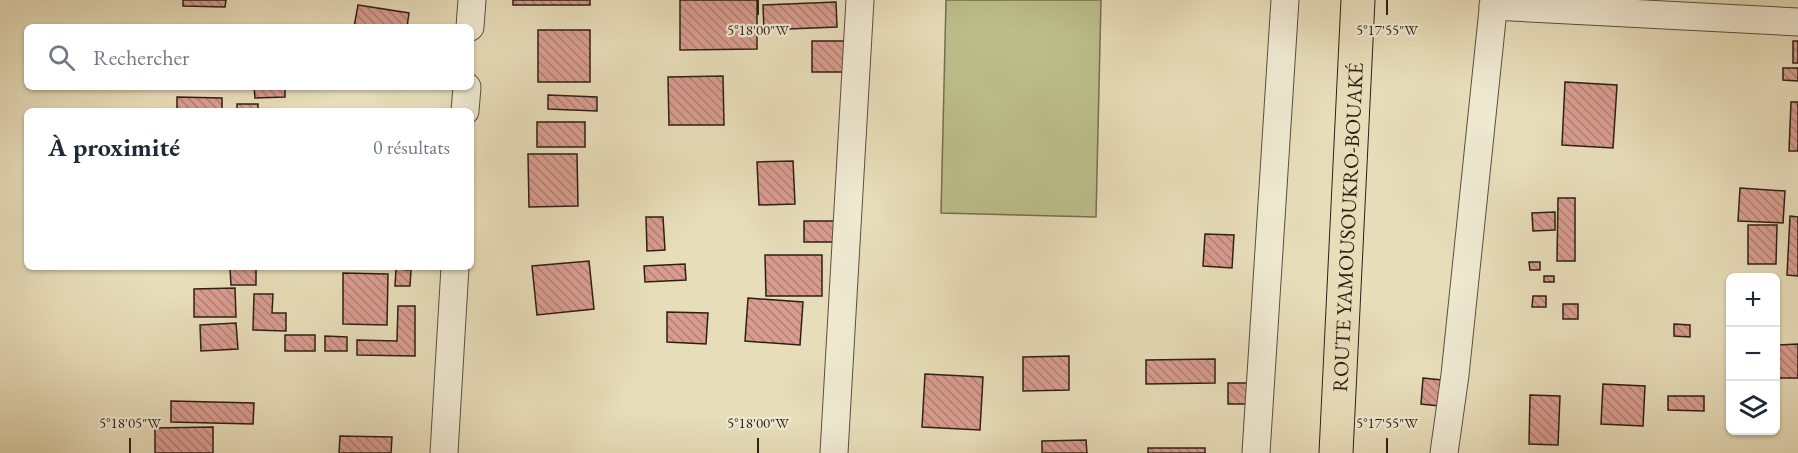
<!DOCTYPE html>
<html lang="fr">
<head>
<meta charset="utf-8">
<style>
  :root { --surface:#fff; --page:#f2f2f3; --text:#1f2937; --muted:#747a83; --line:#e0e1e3 }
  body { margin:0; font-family:"EB Garamond",serif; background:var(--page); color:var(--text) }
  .controls { position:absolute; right:18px; bottom:18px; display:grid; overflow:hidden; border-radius:9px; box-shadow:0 2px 4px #0004 }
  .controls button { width:54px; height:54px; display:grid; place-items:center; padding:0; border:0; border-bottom:2px solid var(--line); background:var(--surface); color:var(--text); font:30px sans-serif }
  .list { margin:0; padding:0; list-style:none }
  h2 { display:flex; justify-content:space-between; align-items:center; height:78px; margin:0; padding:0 24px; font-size:26px }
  h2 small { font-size:20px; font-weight:400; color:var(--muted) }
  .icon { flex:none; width:33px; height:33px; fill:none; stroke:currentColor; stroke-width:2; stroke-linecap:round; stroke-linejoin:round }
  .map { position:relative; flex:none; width:1798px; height:453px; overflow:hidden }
  .search { position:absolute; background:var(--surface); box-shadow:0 2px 4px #0004; left:24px; top:24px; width:450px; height:66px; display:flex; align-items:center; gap:15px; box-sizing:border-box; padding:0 21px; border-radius:9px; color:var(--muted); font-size:22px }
  .panel { position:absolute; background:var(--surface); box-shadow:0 2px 4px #0004; left:24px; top:108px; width:450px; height:162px; border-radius:9px }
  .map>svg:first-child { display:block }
</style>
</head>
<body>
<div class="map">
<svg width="1798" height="453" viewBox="0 0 1798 453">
  <defs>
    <pattern id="building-back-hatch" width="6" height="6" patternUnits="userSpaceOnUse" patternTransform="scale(1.5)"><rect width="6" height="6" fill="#d99c8f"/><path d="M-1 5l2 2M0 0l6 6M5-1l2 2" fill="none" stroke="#b07f74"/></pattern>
  </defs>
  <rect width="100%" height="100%" fill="#e7ddb9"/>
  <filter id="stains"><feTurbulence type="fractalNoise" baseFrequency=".00333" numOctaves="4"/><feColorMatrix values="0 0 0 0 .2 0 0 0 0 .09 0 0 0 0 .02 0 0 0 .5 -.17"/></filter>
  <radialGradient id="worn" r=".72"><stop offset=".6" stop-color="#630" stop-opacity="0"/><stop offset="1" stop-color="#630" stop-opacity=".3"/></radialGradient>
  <polygon fill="#bcbf8b" stroke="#756f50" stroke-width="1.5" points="946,0 1101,0 1096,217 941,213"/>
  <g fill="url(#building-back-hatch)" stroke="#2e1f15" stroke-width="1.5">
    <polygon points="183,0 226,0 225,7 183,6"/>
    <rect x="513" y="0" width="77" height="5"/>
    <polygon points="680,0 757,0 757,49 680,50"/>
    <polygon points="836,2 837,27 764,30 763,5"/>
    <polygon points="358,5 409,13 407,27 354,27"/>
    <rect x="538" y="30" width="52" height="52"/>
    <rect x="812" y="41" width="33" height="31"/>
    <rect x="1793" y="41" width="5" height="22"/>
    <polygon points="1783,68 1798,68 1798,81 1783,80"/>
    <polygon points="723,76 724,125 669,125 668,77"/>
    <polygon points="1565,82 1617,85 1613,148 1562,145"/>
    <polygon points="254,87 285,87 285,97 255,98"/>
    <polygon points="548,95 597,97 597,111 548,109"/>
    <polygon points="177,97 222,98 222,111 177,111"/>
    <polygon points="1791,102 1798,102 1798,151 1789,151"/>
    <rect x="237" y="104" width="21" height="7"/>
    <rect x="537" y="122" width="48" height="25"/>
    <polygon points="528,154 577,154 578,206 529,207"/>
    <polygon points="793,161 795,204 759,205 757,162"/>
    <polygon points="1740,188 1785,191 1783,223 1738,221"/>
    <polygon points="1558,198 1575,198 1575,261 1557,261"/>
    <polygon points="1555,212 1555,230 1533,231 1532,213"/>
    <polygon points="1790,216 1798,217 1798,276 1787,275"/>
    <polygon points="646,217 663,217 665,250 647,251"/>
    <rect x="804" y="221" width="30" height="21"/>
    <polygon points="1748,225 1777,225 1776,264 1748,264"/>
    <polygon points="1205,234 1234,235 1232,268 1203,266"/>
    <polygon points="765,255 822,255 822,296 766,296"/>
    <polygon points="589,261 594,309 537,315 532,266"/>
    <polygon points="1529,262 1540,262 1540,270 1530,270"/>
    <polygon points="685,264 686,280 645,282 644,266"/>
    <polygon points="230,269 256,269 256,285 231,285"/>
    <polygon points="396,269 411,270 410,286 395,286"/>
    <polygon points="343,273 388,274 387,325 343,324"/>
    <rect x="1544" y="276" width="10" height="6"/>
    <polygon points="235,288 236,317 194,317 194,289"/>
    <polygon points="254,294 273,294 272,313 286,313 286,331 253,330"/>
    <polygon points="1533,296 1546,296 1546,307 1532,307"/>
    <polygon points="748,298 803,302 800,345 745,341"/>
    <rect x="1563" y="304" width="15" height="15"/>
    <polygon points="398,306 415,306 415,356 357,355 357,340 397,341"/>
    <polygon points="667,312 708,313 706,344 667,342"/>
    <polygon points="236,323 238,349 201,351 200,325"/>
    <polygon points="1674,324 1690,325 1690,337 1674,336"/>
    <rect x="285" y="335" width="30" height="16"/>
    <polygon points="325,336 347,337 347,351 325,351"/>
    <polygon points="1798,344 1798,378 1776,378 1776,345"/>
    <polygon points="1069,356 1069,390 1023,391 1023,357"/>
    <polygon points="1215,359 1215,383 1146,384 1146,360"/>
    <polygon points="925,374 983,377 980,430 922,427"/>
    <polygon points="1423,378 1451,381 1449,407 1421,404"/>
    <rect x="1228" y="383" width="26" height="21"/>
    <polygon points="1603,384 1645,386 1643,426 1601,424"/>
    <polygon points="1530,395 1560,396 1558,445 1529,444"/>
    <polygon points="1668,396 1704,396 1704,411 1668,410"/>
    <polygon points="171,401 254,403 253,424 171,422"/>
    <polygon points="213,427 213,453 155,453 155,428"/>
    <polygon points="340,436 392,437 391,453 339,453"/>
    <polygon points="1086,440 1087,453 1042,453 1042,441"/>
    <rect x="1148" y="448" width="57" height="5"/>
  </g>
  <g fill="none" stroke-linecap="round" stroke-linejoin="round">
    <defs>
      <g id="minor">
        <polyline points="1493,6 1798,22"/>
        <polyline points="470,27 472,0"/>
        <polyline points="465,111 467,87"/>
        <polyline points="444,453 455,267"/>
        <polyline points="834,453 860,0"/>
        <polyline points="1256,453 1285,0"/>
        <polyline points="1444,453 1455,375 1494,0"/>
      </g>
      <g id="primary">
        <path id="s1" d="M1336,453L1358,0"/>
      </g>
    </defs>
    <use href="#minor" stroke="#5c4e3e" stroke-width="29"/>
    <use href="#primary" stroke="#2e1f15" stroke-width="35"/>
    <use href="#minor" stroke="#efe9d2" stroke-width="27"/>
    <use href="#primary" stroke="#e7ddb9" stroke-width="33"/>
  </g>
  <path fill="none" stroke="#2e1f15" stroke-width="2" d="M758,0V15M1387,0V15M130,438V453M758,438V453M1387,438V453"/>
  <g text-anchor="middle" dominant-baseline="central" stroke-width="4.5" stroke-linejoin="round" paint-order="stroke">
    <g font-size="21" fill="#2e1f15" stroke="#efe9d2">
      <text stroke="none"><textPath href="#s1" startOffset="226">ROUTE YAMOUSOUKRO-BOUAKÉ</textPath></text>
    </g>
  </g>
  <g font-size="15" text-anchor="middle" fill="#2e1f15" stroke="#efe9d2" stroke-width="4.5" stroke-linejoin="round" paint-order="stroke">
    <text x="758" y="35">5°18'00"W</text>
    <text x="1387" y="35">5°17'55"W</text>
    <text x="130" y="428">5°18'05"W</text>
    <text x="758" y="428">5°18'00"W</text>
    <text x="1387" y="428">5°17'55"W</text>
  </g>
  <rect width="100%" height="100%" filter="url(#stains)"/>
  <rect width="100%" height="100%" fill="url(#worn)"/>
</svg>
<div class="controls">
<button>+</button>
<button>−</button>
<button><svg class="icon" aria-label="layers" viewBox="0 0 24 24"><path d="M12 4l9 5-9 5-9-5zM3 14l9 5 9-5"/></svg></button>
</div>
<div class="search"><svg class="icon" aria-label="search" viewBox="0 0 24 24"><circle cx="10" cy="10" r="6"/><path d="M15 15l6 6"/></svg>Rechercher</div>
<section class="panel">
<h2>À proximité<small>0 résultats</small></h2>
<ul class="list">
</ul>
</section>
</div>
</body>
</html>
